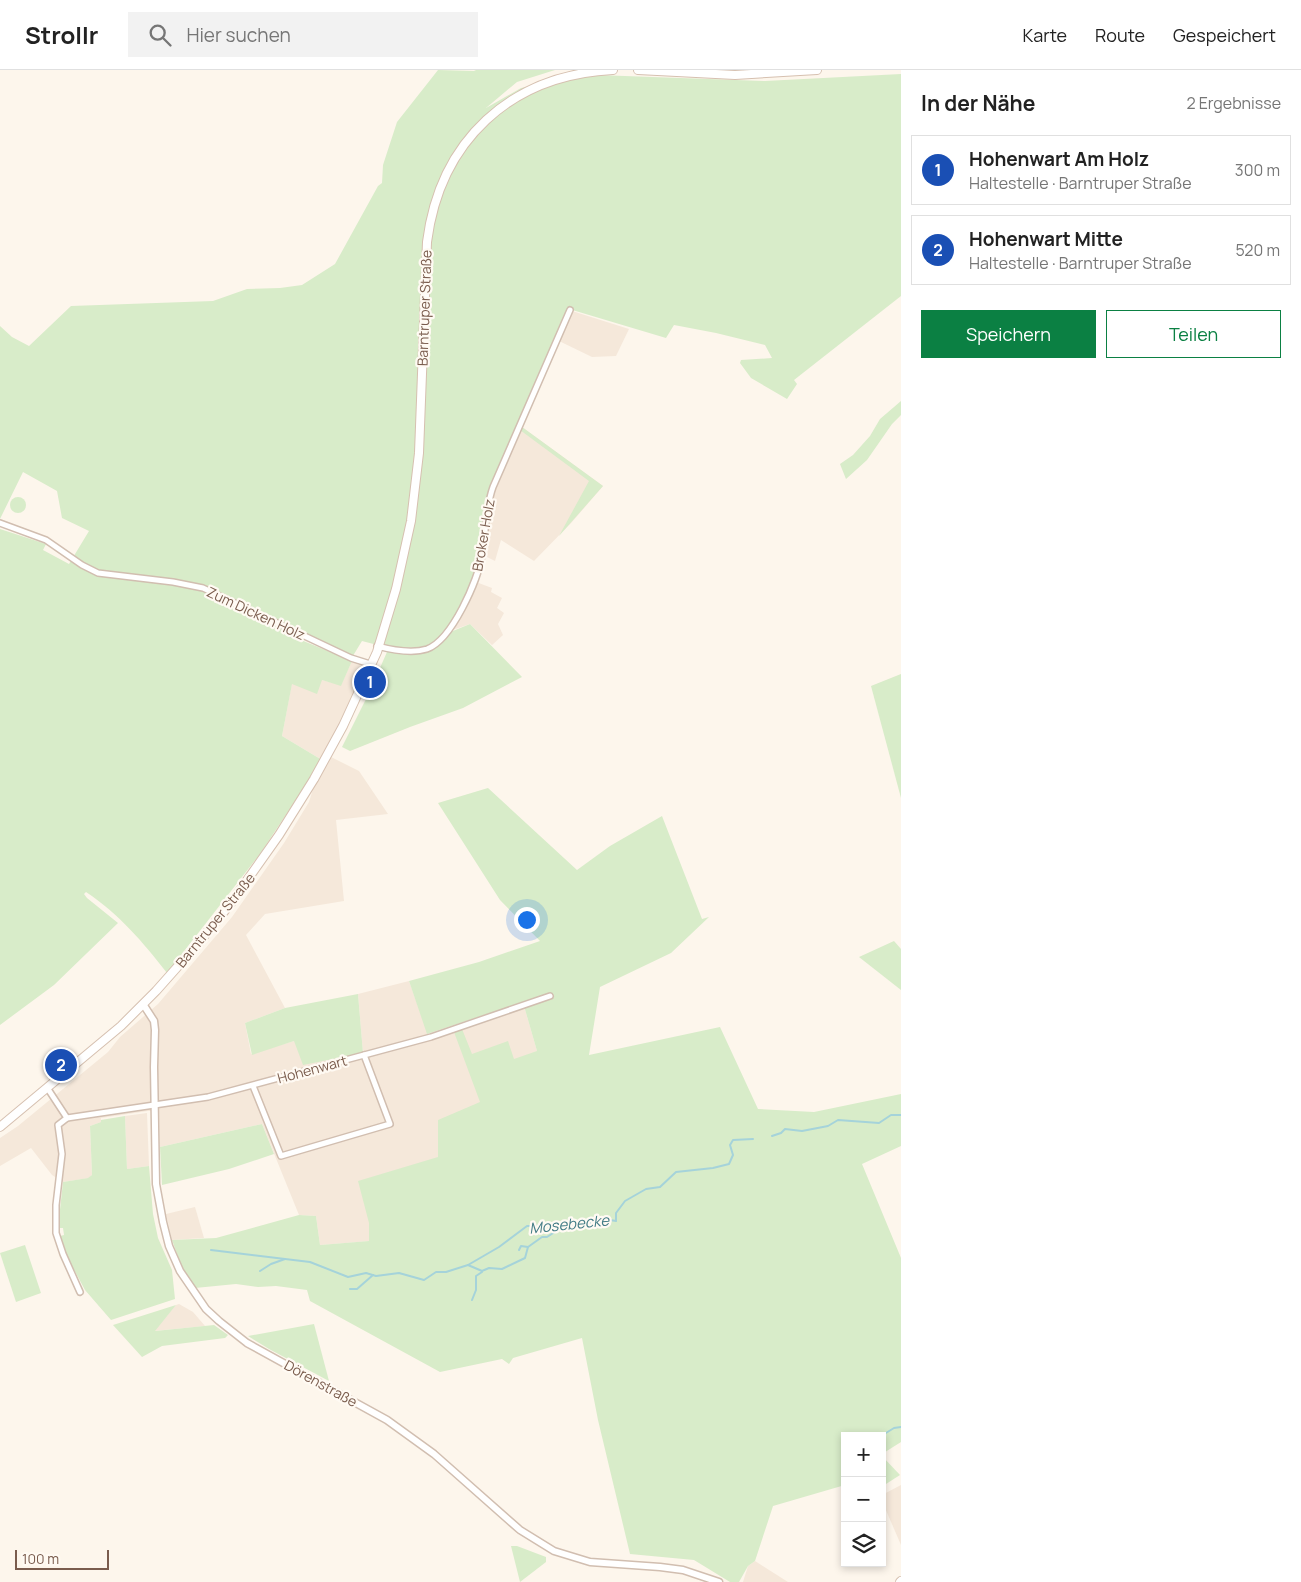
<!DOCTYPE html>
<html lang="de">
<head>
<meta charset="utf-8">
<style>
  :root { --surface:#fff; --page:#f2f2f2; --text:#222; --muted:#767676; --line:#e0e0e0; --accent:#0b8043 }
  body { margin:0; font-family:Manrope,sans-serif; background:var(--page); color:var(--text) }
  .controls { position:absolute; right:15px; bottom:15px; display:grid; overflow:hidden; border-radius:0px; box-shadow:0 2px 8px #0003 }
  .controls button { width:45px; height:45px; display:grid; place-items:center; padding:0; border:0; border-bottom:1px solid var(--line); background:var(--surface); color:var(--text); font:25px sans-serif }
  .scale { position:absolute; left:15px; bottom:12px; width:94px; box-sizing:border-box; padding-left:5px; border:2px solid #7a5c4d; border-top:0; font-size:14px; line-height:18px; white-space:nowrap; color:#7a5c4d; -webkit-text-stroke:4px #fffaf3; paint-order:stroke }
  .you { position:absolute; left:526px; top:849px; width:18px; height:18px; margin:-12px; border:4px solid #fff; border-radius:50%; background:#1a73e8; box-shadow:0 0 0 8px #1a73e833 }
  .badge { display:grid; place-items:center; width:32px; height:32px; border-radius:50%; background:var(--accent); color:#fff; font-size:16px; font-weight:700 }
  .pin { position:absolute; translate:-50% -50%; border:2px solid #fff; box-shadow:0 1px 5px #0006 }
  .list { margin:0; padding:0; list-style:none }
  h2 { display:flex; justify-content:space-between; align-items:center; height:65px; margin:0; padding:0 20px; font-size:21px }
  h2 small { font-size:16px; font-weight:400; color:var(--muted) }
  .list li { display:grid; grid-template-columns:32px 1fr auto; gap:15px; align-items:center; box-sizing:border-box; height:70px; margin:0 10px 10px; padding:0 10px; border:1px solid var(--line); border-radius:0px }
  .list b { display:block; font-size:19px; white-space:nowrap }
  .list p { margin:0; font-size:16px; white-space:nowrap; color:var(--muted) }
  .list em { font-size:16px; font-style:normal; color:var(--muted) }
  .actions { display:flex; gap:10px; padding:15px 20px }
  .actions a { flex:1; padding:11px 0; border:1px solid var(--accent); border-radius:0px; text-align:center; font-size:18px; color:var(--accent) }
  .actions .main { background:var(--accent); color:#fff }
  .icon { flex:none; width:28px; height:28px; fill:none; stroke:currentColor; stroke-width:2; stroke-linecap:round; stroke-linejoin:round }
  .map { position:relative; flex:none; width:901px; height:1512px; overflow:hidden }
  header { display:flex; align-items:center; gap:30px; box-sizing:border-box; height:70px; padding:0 25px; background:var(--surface); border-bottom:1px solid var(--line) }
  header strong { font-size:24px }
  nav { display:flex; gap:28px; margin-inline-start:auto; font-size:18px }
  .search { width:350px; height:45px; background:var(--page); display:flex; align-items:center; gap:12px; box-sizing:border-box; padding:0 18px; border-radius:0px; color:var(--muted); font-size:19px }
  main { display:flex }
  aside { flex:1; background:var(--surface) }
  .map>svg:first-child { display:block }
</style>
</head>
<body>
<header>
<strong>Strollr</strong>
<div class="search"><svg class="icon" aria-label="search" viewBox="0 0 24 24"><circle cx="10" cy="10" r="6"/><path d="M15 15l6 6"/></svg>Hier suchen</div>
<nav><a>Karte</a><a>Route</a><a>Gespeichert</a></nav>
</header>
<main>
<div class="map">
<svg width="901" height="1512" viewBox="0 0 901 1512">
  <rect width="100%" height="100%" fill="#fdf6ec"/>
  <g fill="#f5e8da">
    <polygon points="572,241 629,259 616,286 592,287 559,271"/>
    <polygon points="522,357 603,416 572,452 534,491 501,470 495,491 483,485 490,430"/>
    <polygon points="476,512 492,518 491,522 502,528 497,538 504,543 498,554 503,565 492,575 470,554 450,561"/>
    <polygon points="352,591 364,597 349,635 325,684 359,701 388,744 336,750 344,831 265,844 246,865 285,938 245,953 251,984 294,971 363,983 358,924 409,911 428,964 499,940 524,936 544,1005 438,1087 370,1171 320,1175 316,1146 299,1145 262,1054 160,1077 159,1041 148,1041 101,1048 101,1052 90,1056 92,1105 89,1108 63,1112 52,1105 31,1078 0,1096 0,1068 18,1056 108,982 120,967 158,934 232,847 284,773 309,732 322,690 282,666 292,613 322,610 341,615"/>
    <polygon points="147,1043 149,1096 127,1099 125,1046"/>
    <polygon points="195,1137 204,1168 172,1170 166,1144"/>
    <polygon points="179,1234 193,1242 205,1256 154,1261 176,1235"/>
    <polygon points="901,1415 901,1475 882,1431 882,1425"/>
    <polygon points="755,1491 788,1512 743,1512 748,1496"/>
  </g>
  <g fill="#d8ecc9">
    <path d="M438,0L474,1L476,0H555L517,12L486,38L521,18L597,5L765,11L901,4V226L794,310L797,314L787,329L751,308L740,293L741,290L772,288L765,275L716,263L674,255L666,268L569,239L491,417L479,496L456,544L445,563L436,571L424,578L385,577L362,571L351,589L301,566V570L352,591L341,616L322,610L317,624L292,614L282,666L322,690L260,784L167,903C142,871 120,845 86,822L84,824L87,828L118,853L54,915L0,955V459L46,474L43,480L69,494L89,461L62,448L57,421L23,402L0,449V256L12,267L29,276L71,236L213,231L247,219L280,218L302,215L335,194L378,116L382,113L383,95L397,52Z"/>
    <polygon points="901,331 901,345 892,354 867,390 846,409 840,394 853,385 870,366 880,349"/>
    <polygon points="522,357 603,416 559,466 589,411 520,360"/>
    <circle cx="18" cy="435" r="8"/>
    <polygon points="470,554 522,607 463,638 410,657 350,681 342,677 368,625 387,582 419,582 448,563"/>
    <polygon points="901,604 901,728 871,616"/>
    <polygon points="488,718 577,800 610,776 662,746 702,849 709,847 671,883 600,917 589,985 720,957 758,1039 814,1042 901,1024 901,1076 862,1094 901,1188 901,1372 882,1384 882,1366 845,1366 845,1415 773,1436 755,1491 748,1496 739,1512 730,1512 694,1490 630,1484 598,1350 582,1268 513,1288 509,1294 502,1289 440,1302 310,1231 307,1220 276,1216 258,1217 236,1214 195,1218 181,1195 172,1170 216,1168 299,1145 316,1146 320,1175 369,1171 369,1153 358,1111 438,1087 438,1050 480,1032 454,962 462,959 472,984 508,971 514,989 537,981 524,936 499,940 427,964 409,911 479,892 540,871 500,830 438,733"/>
    <polygon points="894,871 901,879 901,920 859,887"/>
    <polygon points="358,924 363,983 303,995 294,971 252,985 245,953 285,938"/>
    <polygon points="125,1046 127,1099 149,1096 153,1144 158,1168 172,1200 175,1229 111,1250 85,1220 64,1181 60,1166 64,1165 63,1158 58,1158 63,1112 88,1108 92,1105 90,1056 101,1052 101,1050"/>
    <polygon points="262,1054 274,1084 229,1099 162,1115 160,1077"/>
    <polygon points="25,1175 41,1223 16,1232 0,1183"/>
    <polygon points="176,1235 155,1261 214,1255 228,1265 225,1268 162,1276 142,1287 113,1255"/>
    <polygon points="314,1254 329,1311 269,1279 248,1266"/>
    <polygon points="882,1386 900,1405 886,1414 882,1410"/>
    <polygon points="511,1476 517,1476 546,1487 546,1492 520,1512"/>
  </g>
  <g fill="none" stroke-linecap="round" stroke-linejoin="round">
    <g stroke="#a5d3da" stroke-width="2">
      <polyline points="772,1066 781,1063 785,1059 802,1061 828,1056 838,1050 879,1053 891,1045 901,1045"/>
      <polyline points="211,1180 310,1192 348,1207 366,1203 376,1206 399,1203 424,1210 436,1202 446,1202 468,1195 499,1177 527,1156 577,1155 610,1150 616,1151 616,1143 625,1131 646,1119 660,1117 676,1102 713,1098 729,1094 733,1085 730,1075 733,1070 753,1069"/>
      <polyline points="519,1180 521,1176 528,1177"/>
      <polyline points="468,1195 482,1201 489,1198 502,1199 525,1188 528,1177 542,1167 547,1167 564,1156"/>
      <polyline points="260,1201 271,1194 285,1189"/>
      <polyline points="350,1219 357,1219 373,1205"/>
      <polyline points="472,1230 476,1220 476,1206 482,1202"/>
      <polyline points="881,1366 894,1358 901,1357"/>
      <polyline points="842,1382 845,1381"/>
    </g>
    <defs>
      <g id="minor">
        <polyline points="0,453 46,470 82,495 98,503 173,512 203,518 351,588 370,594"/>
        <path d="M377,576C392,580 412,584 427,579C452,570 478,510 482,485C486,462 485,439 493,417L570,240"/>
        <polyline points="253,1016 281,1086 390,1054 364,985"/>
        <polyline points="48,1019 67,1048 58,1055 62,1084 56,1135 56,1163 63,1184 80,1222"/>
        <polyline points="67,1048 208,1027 431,967 550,926"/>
      </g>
      <polyline id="tertiary" points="143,934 154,951 155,960 154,997 156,1114 163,1152 169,1176 180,1201 206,1239 219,1251 247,1273 387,1350 434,1384 520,1460 554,1481 590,1492 660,1497 683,1500 719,1512"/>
      <g id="secondary">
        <polyline points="638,0 735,5 817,0"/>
        <path d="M0,1057L121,956L156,921L196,876L231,833L279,765L314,709L343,656L377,582L396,519L411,451L419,383L427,172C440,71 510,5 613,0"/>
        <polyline points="900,1512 901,1511"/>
      </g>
    </defs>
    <use href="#minor" stroke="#d1beb0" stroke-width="8"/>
    <use href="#tertiary" stroke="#d1beb0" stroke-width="9"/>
    <use href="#secondary" stroke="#d6c0b0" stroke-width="10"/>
    <use href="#minor" stroke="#fff" stroke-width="5"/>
    <use href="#tertiary" stroke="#fff" stroke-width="6"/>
    <use href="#secondary" stroke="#fff" stroke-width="8"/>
  </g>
  <g text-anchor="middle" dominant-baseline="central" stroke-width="4.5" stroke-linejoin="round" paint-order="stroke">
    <g font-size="14" fill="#7a5c4d" stroke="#fffaf3">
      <text transform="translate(424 238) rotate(-88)">Barntruper Straße</text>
      <text transform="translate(483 465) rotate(-80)">Broker Holz</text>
      <text transform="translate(256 543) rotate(25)">Zum Dicken Holz</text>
      <text transform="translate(215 850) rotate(-51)">Barntruper Straße</text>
      <text transform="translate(312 999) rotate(-15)">Hohenwart</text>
      <text transform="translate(321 1313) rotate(29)">Dörenstraße</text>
    </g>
    <g font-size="15" font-style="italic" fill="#437c86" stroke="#fffaf3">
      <text transform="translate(569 1154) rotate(-6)">Mosebecke</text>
    </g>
  </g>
</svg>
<div class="controls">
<button>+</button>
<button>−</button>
<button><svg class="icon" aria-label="layers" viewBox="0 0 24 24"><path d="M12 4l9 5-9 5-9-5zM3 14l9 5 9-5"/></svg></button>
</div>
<div class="scale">100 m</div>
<div class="you"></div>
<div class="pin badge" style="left:370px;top:612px;background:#1a4fb4">1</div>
<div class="pin badge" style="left:61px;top:995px;background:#1a4fb4">2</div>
</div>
<aside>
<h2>In der Nähe<small>2 Ergebnisse</small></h2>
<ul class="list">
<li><span class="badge" style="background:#1a4fb4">1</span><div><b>Hohenwart Am Holz</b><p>Haltestelle · Barntruper Straße</p></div><em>300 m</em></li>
<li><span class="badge" style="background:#1a4fb4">2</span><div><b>Hohenwart Mitte</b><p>Haltestelle · Barntruper Straße</p></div><em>520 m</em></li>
</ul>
<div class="actions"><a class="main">Speichern</a><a>Teilen</a></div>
</aside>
</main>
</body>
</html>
